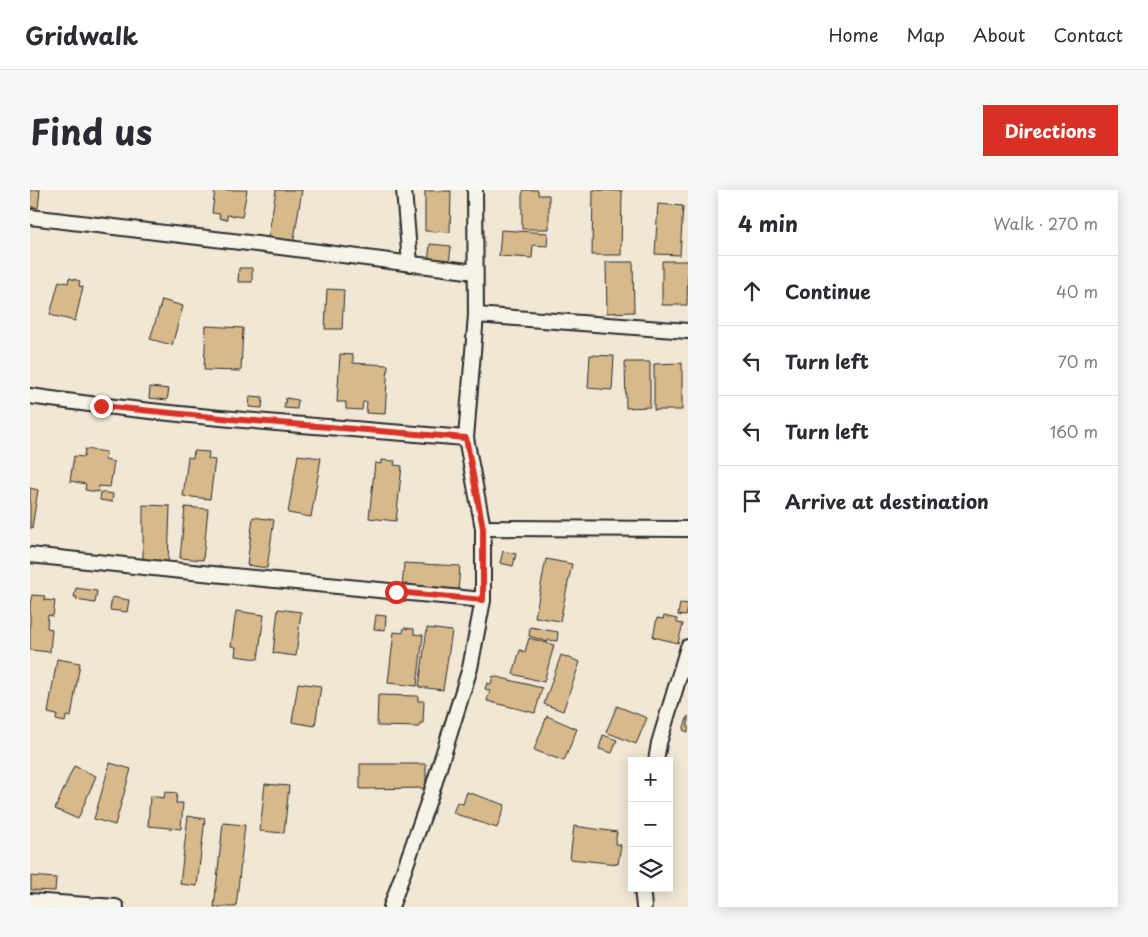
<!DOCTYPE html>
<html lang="en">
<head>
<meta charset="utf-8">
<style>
  :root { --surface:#fff; --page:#f7f7f7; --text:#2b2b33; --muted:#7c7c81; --line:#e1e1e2; --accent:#d93025 }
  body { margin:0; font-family:"Playpen Sans",sans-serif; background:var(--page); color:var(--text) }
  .controls { position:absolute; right:15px; bottom:15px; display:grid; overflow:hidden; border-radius:0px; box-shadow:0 2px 12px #0003 }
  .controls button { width:45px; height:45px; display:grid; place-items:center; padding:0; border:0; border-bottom:1px solid var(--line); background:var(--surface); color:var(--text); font:25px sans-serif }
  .stop { position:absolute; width:15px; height:15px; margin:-11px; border:4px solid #d93025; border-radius:50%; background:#fff }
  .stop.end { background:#d93025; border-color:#fff; box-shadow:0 1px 5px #0008 }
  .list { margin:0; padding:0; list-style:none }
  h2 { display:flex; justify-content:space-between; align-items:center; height:65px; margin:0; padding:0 20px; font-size:21px }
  h2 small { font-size:16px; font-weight:400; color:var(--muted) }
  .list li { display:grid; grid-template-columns:32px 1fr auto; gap:15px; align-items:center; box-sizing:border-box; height:70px; padding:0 20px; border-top:1px solid var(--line) }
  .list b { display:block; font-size:19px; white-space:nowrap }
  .list em { font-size:16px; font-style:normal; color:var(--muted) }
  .icon { flex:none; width:28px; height:28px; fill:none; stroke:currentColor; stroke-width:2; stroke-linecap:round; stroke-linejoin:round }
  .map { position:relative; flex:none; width:658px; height:717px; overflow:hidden; border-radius:0px }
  header { display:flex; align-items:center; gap:30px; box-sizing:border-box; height:70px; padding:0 25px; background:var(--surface); border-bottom:1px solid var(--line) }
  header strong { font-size:24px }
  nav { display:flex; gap:28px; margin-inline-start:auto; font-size:18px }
  .intro { display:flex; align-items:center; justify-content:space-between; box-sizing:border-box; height:120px; padding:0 30px }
  h1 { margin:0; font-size:35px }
  .button { padding:12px 22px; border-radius:0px; background:var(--accent); color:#fff; font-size:18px; font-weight:700 }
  main { display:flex; gap:30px; padding:0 30px }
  aside { flex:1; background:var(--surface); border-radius:0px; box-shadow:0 2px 12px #0003 }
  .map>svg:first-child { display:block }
</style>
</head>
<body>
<header>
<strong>Gridwalk</strong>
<nav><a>Home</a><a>Map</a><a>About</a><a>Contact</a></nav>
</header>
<div class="intro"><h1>Find us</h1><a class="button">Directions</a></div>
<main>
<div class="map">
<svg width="658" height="717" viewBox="0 0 658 717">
  <rect width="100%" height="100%" fill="#f1e7d5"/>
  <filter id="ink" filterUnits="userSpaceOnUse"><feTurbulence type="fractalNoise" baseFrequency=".02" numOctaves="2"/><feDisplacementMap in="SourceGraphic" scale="10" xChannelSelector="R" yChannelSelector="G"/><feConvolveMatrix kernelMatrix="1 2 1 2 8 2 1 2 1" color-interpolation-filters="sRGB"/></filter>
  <g filter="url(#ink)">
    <g fill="#d7b98b" stroke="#2b2b2b">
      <polygon points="0,0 10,0 8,18 2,17 1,23"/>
      <polygon points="185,0 217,0 212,27 197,25 197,30 189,28 190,24 182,23"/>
      <polygon points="246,0 272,0 263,55 238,49"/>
      <polygon points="494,0 508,0 508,5 519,5 519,39 492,39 492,5"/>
      <polygon points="563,0 592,1 591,65 562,65"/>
      <polygon points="395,1 421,1 420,42 395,41"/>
      <polygon points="628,14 653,16 650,65 625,64"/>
      <polygon points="471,40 518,43 517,56 503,55 502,68 469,66"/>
      <polygon points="400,54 421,56 419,75 398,73"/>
      <polygon points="632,71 658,71 657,115 632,115"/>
      <polygon points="576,72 603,72 604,122 577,123"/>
      <polygon points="209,78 222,78 222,92 208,92"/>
      <polygon points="39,88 50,91 49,96 53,97 45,131 20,125 29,91 38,93"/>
      <polygon points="297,99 314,100 312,139 295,139"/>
      <polygon points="132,110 153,116 142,155 120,149"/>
      <polygon points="176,136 213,138 211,181 174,180"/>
      <polygon points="310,164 323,165 323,173 358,175 355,224 336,223 337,212 333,212 332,220 316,219 316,212 307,212"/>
      <polygon points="560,165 584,166 582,200 558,198"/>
      <polygon points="595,172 620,172 620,217 596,218"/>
      <polygon points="652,173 652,220 624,220 624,174"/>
      <polygon points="120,197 139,199 137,210 119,208"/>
      <polygon points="220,206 233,207 232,218 219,217"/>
      <polygon points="256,208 268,210 267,219 254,218"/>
      <polygon points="55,259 76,262 75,270 84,272 80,297 69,296 68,302 55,300 56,294 40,291 44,266 54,267"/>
      <polygon points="164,261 179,262 178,269 185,270 180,309 153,306 158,267 163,268"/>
      <polygon points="268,265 291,268 281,327 258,323"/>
      <polygon points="351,270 365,271 364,275 372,276 366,331 339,328 345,273 351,274"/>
      <polygon points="0,298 8,300 2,338 0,338"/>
      <polygon points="71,302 83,304 82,312 70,310"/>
      <polygon points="113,315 140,316 138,373 113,372"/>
      <polygon points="155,317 178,319 173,370 150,368"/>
      <polygon points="223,327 244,330 237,378 217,375"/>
      <polygon points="473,361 486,364 483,376 470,373"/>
      <polygon points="516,369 542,374 530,431 505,427"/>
      <polygon points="374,373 430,376 428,402 372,399"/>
      <polygon points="46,398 67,401 65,413 46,410 47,407 44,407"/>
      <polygon points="2,405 15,406 14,410 25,411 23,426 18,425 17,438 22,439 20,462 0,460 0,413"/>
      <polygon points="82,407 99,410 97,422 80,420"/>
      <polygon points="650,413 658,414 656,426 648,425"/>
      <polygon points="248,419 271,422 266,466 243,463"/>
      <polygon points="206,421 234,425 228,469 205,466 206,457 201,456"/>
      <polygon points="346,425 356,426 355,440 344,439"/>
      <polygon points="634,426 647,429 647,433 653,434 648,453 623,447 627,428 633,429"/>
      <polygon points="500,437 528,442 527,451 518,450 518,452 499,446"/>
      <polygon points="374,438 384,439 384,444 393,445 387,496 358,493 364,442 373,443"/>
      <polygon points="397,438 422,441 413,500 389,497"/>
      <polygon points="499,448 524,455 514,492 483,484 490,460 495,462"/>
      <polygon points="531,465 550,472 533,521 514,514"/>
      <polygon points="27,469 50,473 41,527 36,526 35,532 26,530 27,525 18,523"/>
      <polygon points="463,486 512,498 505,523 457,511 460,501 455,499 457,493 461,494"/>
      <polygon points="268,493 291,496 285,536 262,532"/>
      <polygon points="348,505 388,506 388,511 394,511 393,533 390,533 390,537 347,536"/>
      <polygon points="587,516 617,528 606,554 576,542"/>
      <polygon points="517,526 547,539 534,571 504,560"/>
      <polygon points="658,526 658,542 653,540"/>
      <polygon points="573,545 587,550 582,563 569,559"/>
      <polygon points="80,573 101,579 85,635 64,629"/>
      <polygon points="330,574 396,574 396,598 330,599"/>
      <polygon points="44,576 66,586 48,629 25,619"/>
      <polygon points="235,594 259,596 254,643 230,641"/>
      <polygon points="135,602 147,603 146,613 153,613 151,639 118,636 120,606 134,608"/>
      <polygon points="437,602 475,615 467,638 423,623 427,612 433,614"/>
      <polygon points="158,626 175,629 167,696 150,694"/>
      <polygon points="193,633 215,635 206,717 184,717"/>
      <polygon points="544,636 587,642 585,654 591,655 588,674 540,669"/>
      <polygon points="1,686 26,688 25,701 1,700"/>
    </g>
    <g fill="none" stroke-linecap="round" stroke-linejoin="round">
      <defs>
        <g id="minor">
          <polyline points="374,0 380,74"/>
          <polyline points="0,27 227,54 445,82"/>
          <polyline points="446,125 658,141"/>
          <path d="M0,206C145,227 290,236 436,248"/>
          <polyline points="453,338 658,339"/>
          <polyline points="0,365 152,381 453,410"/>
          <polyline points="626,571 629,553 658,457"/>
          <polyline points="612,698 614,717"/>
          <polyline points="0,711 86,717"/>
          <polyline points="361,717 401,604 440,478 453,410 453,338 436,248 446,125 445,0"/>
        </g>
      </defs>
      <use href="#minor" stroke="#2b2b2b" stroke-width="18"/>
      <use href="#minor" stroke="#f7f3e8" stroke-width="14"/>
    </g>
  </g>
  <g fill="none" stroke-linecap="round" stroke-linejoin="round" filter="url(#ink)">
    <polyline stroke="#d93025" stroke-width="6" points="71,216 212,230 436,248 453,338 453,410 366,402"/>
  </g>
</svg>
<div class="controls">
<button>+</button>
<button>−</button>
<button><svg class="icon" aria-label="layers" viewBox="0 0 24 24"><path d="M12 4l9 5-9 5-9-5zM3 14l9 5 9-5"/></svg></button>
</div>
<div class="stop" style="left:366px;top:402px"></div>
<div class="stop end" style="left:71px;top:216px"></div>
</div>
<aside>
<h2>4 min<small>Walk · 270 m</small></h2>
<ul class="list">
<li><svg class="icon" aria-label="ahead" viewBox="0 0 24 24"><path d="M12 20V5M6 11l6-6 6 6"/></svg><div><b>Continue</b></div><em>40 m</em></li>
<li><svg class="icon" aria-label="left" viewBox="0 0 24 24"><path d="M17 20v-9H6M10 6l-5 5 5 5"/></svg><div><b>Turn left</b></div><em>70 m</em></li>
<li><svg class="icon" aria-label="left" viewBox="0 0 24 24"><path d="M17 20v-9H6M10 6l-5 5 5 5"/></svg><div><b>Turn left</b></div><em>160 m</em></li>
<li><svg class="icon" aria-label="arrive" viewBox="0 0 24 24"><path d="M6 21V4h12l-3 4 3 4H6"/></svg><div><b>Arrive at destination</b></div></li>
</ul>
</aside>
</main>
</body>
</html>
